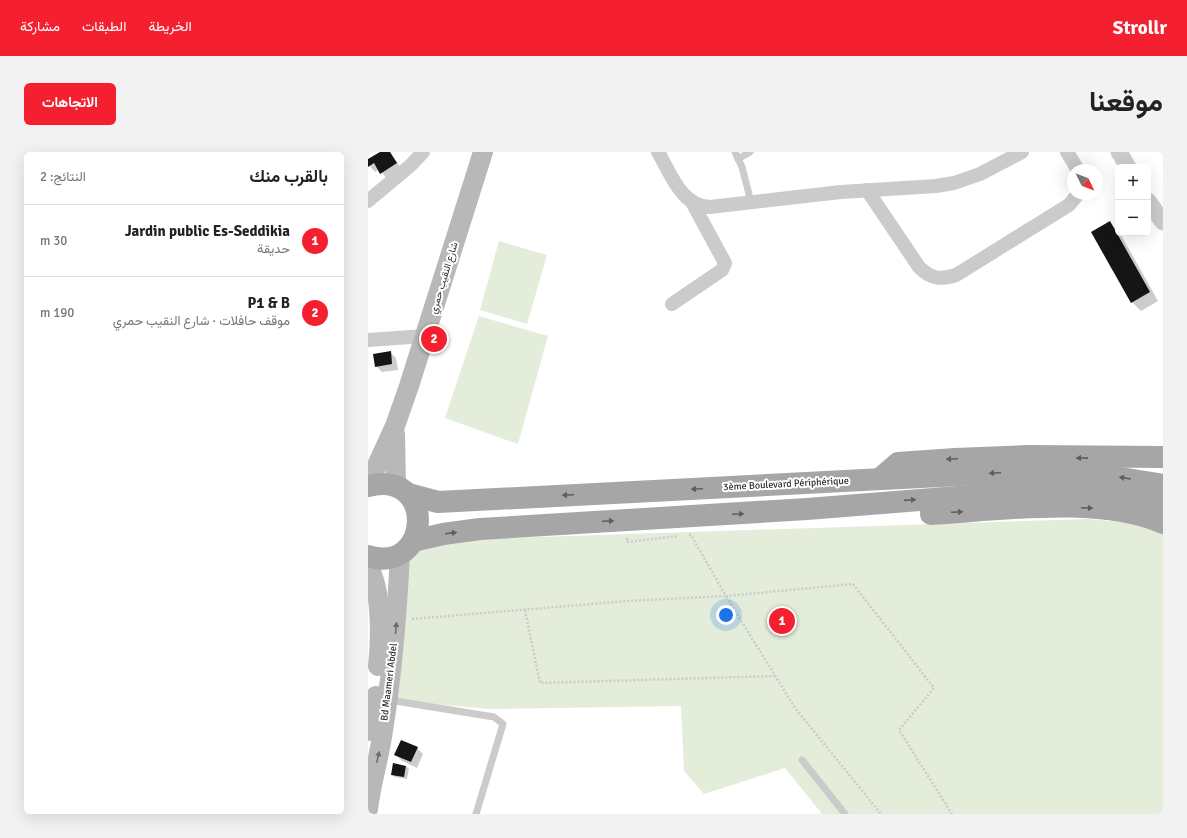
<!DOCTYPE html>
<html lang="ar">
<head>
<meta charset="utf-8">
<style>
  :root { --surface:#fff; --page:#f2f2f2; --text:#222; --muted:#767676; --line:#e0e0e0; --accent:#f5202f }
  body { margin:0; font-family:Signika,Vazirmatn,sans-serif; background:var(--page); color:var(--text); direction:rtl }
  .controls { position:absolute; right:12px; top:12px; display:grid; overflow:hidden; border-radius:6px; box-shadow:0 4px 16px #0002 }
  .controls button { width:36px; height:36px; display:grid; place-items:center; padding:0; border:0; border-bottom:1px solid var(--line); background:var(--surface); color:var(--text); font:20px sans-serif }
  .compass { position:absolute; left:699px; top:12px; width:36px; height:36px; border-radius:50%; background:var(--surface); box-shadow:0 4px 16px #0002; rotate:133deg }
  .you { position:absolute; left:358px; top:463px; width:14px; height:14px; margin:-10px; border:3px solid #fff; border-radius:50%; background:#1a73e8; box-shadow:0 0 0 6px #1a73e833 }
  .badge { display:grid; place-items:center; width:26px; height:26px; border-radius:50%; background:var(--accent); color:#fff; font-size:13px; font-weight:700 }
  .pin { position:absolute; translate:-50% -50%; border:2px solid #fff; box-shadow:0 1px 4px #0006 }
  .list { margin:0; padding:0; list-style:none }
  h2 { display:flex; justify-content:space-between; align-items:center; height:52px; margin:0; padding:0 16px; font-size:17px }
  h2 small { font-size:13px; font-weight:400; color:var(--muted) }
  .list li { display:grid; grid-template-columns:26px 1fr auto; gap:12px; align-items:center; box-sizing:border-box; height:72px; padding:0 16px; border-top:1px solid var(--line) }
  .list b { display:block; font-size:15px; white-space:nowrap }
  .list p { margin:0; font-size:13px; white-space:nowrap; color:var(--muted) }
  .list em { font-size:13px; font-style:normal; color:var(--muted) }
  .map { position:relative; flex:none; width:795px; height:662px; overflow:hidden; direction:ltr; border-radius:6px }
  header { display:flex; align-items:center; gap:24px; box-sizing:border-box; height:56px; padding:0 20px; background:var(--accent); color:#fff }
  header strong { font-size:19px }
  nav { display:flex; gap:22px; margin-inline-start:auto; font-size:14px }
  .intro { display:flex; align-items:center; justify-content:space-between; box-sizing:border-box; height:96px; padding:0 24px }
  h1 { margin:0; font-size:28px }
  .button { padding:10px 18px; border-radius:6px; background:var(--accent); color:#fff; font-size:14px; font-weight:700 }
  main { display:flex; gap:24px; padding:0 24px }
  aside { flex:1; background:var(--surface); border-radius:6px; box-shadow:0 4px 16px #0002 }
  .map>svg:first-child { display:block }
</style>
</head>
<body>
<header>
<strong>Strollr</strong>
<nav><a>الخريطة</a><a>الطبقات</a><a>مشاركة</a></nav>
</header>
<div class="intro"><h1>موقعنا</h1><a class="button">الاتجاهات</a></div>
<main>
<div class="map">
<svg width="795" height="662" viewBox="0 0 795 662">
  <rect width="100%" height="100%" fill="#fff"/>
  <g fill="#e4edda">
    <polygon points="131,89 179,103 159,172 112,158"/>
    <polygon points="111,164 180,184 150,292 77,266"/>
    <polygon points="720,367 778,372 795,378 795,662 454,662 417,616 336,642 316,619 313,554 122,557 19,548 45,389"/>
  </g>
  <g fill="#0003">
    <polygon points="14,0 22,0 34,18 19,27 11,17 7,20 0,12 0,8"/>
    <polygon points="742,71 752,81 790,149 773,159 764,150"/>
    <polygon points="22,200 28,206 30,218 14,220 8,214"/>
    <polygon points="49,596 55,602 49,616 34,609 28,603"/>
    <polygon points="38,614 41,617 39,627 27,625 24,622"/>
  </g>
  <g fill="#151515">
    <polygon points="12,0 22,0 29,11 12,22 6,11 0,15 0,7"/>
    <polygon points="742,69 782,140 763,151 723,80"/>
    <polygon points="23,199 24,212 7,215 5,202"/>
    <polygon points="33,588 50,595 43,610 26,603"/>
    <polygon points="25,611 38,614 36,625 23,623"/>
  </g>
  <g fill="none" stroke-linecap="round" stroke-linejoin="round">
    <g stroke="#cbcbcb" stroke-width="2.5" stroke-dasharray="2 2" stroke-linecap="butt">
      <polyline points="321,383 323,383 358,444 485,432 566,536 531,578 584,662"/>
      <polyline points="259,386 259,390 310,384"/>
      <polyline points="157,458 172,531 407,524"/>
      <polyline points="44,467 259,449 358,444 427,556 513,662"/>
    </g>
    <g stroke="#cbcbcb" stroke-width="7">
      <polyline points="367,0 374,15 383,50"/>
      <polyline points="370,7 382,0"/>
      <polyline points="21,548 126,565 135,572 108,662"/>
      <polyline points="434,608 477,662"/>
    </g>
    <g stroke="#cbcbcb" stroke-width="14">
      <path d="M290,0C303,22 313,54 342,55L473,40L568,34L586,31L612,22L654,0"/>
      <polyline points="699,0 710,18"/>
      <path d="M499,38L551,115C563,127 573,128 588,123L701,53L710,42"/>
      <polyline points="0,49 43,13 55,0"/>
      <polyline points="304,152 354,118 357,111 325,52"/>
      <polyline points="0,188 57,184"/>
    </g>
    <g stroke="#cbcbcb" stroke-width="17">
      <polyline points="751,0 760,15"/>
      <polyline points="780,49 795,70"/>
    </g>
    <g stroke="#b8b8b8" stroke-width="20">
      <polyline points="27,282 28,334"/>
      <polyline points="0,333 27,274 41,234 115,0"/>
      <path d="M0,414C14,437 13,487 10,514"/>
      <polyline points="0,579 8,544"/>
      <path d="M0,657C3,633 10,609 14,585C24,524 29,463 32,402"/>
    </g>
    <g stroke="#a6a6a6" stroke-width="22">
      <polyline points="515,324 530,311 587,307 660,304 795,305"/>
      <path d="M0,334C70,317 63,424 0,404"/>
      <polyline points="40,342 70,350 652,320 740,324 795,333"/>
      <path d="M563,362C631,358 732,343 795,371"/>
      <polyline points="45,389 75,382 112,377 439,357 640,341 714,340 760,346 795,354"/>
    </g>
  </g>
  <defs><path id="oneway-solid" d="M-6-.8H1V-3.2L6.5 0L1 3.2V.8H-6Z"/></defs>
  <g fill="#5e5e5e">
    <use href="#oneway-solid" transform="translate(714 306) rotate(-179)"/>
    <use href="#oneway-solid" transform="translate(584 307) rotate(177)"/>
    <use href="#oneway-solid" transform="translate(627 321) rotate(177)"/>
    <use href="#oneway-solid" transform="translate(757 326) rotate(-171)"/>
    <use href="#oneway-solid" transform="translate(329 337) rotate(177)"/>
    <use href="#oneway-solid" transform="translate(200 343) rotate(177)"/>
    <use href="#oneway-solid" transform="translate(542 348) rotate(-4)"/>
    <use href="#oneway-solid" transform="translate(719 356) rotate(3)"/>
    <use href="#oneway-solid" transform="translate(589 360) rotate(-3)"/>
    <use href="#oneway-solid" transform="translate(370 362) rotate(-3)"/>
    <use href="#oneway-solid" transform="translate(240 369) rotate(-3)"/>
    <use href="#oneway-solid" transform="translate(83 381) rotate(-7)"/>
  </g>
  <g fill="#6c6c6c">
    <use href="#oneway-solid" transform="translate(28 476) rotate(-85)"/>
    <use href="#oneway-solid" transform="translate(10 605) rotate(-78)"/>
  </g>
  <g text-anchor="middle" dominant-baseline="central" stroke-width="4" stroke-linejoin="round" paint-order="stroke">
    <g font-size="10" fill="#2e2e2e" stroke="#fff">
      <text transform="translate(76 126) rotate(-73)">شارع النقيب حمري</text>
      <text transform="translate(418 332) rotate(-3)">3ème Boulevard Périphérique</text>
      <text transform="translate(21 530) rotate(-83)">Bd Maameri Abdel</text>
    </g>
  </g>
</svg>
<div class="controls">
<button>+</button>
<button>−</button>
</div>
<svg class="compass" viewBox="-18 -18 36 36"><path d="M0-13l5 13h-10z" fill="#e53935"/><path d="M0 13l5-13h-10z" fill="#767676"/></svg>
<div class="you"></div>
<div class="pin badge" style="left:414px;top:469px">1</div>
<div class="pin badge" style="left:66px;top:187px">2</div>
</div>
<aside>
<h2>بالقرب منك<small>النتائج: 2</small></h2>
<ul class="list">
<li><span class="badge">1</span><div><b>Jardin public Es-Seddikia</b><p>حديقة</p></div><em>30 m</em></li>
<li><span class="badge">2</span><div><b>P1 &amp; B</b><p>موقف حافلات · شارع النقيب حمري</p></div><em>190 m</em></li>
</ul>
</aside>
</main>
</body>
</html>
